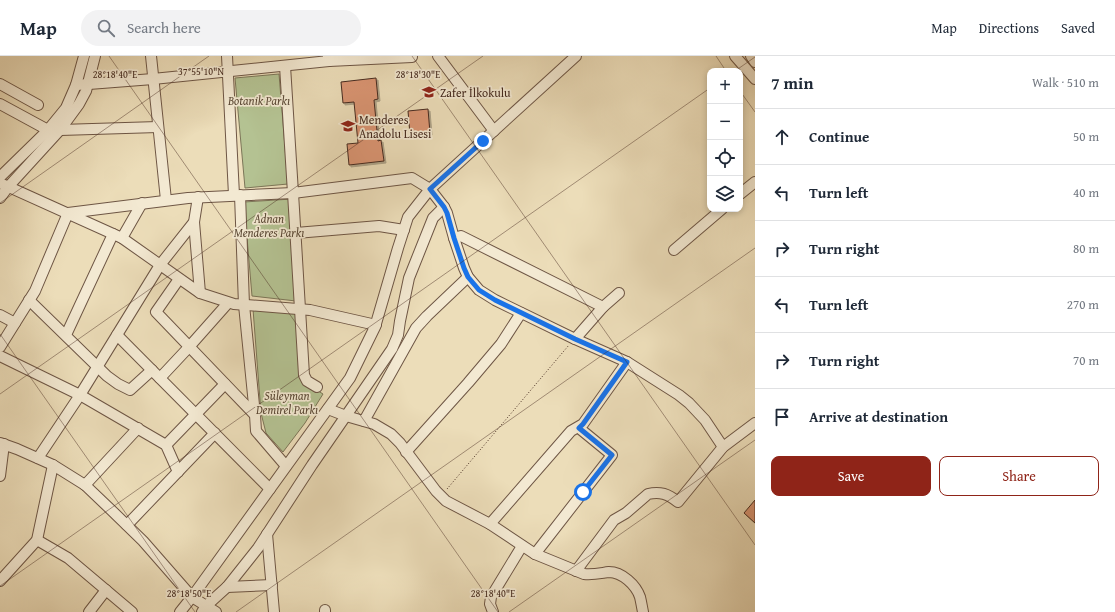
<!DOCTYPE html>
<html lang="en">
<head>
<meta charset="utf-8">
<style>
  :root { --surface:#fff; --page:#f2f2f3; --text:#1f2937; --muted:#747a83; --line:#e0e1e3; --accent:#8f2418 }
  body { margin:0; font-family:"Gentium Book Plus",serif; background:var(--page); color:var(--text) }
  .controls { position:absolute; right:12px; top:12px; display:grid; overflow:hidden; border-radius:8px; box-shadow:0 2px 6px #0003 }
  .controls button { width:36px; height:36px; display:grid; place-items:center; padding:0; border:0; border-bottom:1px solid var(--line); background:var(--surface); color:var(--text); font:20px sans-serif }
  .stop { position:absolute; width:12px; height:12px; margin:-9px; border:3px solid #1a73e8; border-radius:50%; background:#fff }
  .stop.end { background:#1a73e8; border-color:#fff; box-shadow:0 1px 4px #0008 }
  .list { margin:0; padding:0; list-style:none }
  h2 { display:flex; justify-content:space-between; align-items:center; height:52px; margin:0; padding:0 16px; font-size:17px }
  h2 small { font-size:13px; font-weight:400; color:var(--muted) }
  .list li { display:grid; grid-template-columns:26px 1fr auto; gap:12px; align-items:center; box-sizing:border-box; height:56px; padding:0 16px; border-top:1px solid var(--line) }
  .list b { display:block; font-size:15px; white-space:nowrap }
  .list em { font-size:13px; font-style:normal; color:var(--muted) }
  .actions { display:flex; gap:8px; padding:12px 16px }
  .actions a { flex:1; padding:9px 0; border:1px solid var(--accent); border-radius:8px; text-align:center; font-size:14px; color:var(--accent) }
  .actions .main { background:var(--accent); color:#fff }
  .icon { flex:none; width:22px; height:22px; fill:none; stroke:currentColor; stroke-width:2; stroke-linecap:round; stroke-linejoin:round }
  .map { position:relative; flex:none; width:755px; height:556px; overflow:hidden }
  header { display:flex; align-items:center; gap:24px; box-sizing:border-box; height:56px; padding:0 20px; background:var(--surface); border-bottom:1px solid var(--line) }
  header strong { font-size:19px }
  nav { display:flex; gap:22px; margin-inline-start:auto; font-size:14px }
  .search { width:280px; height:36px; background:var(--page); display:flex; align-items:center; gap:10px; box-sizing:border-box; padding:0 14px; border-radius:22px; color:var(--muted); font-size:15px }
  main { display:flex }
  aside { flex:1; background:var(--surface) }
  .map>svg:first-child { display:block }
</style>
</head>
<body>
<header>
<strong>Map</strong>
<div class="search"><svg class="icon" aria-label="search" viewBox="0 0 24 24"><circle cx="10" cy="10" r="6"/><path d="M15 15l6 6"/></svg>Search here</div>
<nav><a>Map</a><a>Directions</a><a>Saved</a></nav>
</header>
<main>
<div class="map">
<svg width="755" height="556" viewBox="0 0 755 556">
  <defs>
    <filter id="shadow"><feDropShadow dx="2" dy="2" stdDeviation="0" flood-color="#0004"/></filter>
  </defs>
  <rect width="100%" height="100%" fill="#ecddb9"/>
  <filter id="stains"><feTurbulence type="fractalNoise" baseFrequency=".005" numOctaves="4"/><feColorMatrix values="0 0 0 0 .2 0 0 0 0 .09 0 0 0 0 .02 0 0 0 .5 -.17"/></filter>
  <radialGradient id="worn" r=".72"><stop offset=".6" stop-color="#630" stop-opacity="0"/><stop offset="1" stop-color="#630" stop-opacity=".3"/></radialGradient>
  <g fill="#b4c292" stroke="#7c7658">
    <polygon points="279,18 288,128 245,132 235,22"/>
    <polygon points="292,143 296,245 252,240 244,146"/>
    <polygon points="253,253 298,257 301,324 323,338 305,367 283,396 266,377 261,357"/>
  </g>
  <g fill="#db9573" stroke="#44291e" filter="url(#shadow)">
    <polygon points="376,22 378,43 374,44 378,85 381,84 384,105 349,109 347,88 358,87 354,46 343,47 341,26"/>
    <polygon points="428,53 430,77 410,79 408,55"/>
    <polygon points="755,444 755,467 744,457"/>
  </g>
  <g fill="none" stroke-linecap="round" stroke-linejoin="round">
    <defs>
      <g id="minor">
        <polyline points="151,0 166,144"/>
        <polyline points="227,0 234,139"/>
        <polyline points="328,0 329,5 412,1"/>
        <polyline points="438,0 494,75"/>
        <polyline points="735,0 755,23"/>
        <polyline points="751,0 755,6"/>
        <polyline points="285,10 293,137 412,122 430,133 444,151 447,157 454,182 464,212 468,221 479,234 495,244 575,283 627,306 679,339 689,347 705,364 723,391"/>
        <polyline points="0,28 38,49"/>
        <polyline points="76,29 153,23 329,5"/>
        <polyline points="0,48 48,74"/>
        <polyline points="60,74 158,71"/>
        <polyline points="0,121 48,74 66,52 76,29 84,0"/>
        <polyline points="0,127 122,182 200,237 234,248 310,254 376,269"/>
        <polyline points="740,138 755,126"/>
        <polyline points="240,139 244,249 255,359"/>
        <polyline points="0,142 8,131 60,74 79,48 86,35 95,0"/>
        <polyline points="194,166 200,237"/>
        <polyline points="296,177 379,170 404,174"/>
        <polyline points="122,182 142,147"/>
        <polyline points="454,182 461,180 603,251"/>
        <polyline points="674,194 722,153"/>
        <polyline points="179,223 156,256 255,359 256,375 286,410"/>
        <polyline points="29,244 107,320 118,328 130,334 152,314"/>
        <polyline points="0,259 15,267"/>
        <polyline points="66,279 113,178"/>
        <polyline points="117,279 270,433"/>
        <polyline points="575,283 603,251 619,237"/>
        <polyline points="0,291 35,235 68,157 188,142 293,137 304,319 307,325 317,331"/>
        <polyline points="0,300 80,339 166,389 178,416"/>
        <polyline points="160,322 189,291 228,247"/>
        <path d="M328,353L346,360L374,368L391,378L400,387L436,435L446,445L490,468L535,498L584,518C593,519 601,517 609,516C622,516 636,529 640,541C641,545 642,551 643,556"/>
        <polyline points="364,365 416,272 427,260 468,221"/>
        <polyline points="0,387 17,393 53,409 85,429 107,450 143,485 192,541 216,556"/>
        <polyline points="166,389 225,328"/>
        <polyline points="406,396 468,327 501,288 521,257"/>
        <polyline points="38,402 80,339 160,209 194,166 198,141"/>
        <polyline points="0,420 4,388"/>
        <polyline points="85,429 138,372"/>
        <polyline points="490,468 571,375 583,368 627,306"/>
        <polyline points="127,469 215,377"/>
        <polyline points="267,478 274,556"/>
        <polyline points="37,484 68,502 132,556"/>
        <polyline points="535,498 612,399 579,372"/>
        <path d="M576,515L614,464L626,457L648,438C660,435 668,438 678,446L723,391L755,367"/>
        <polyline points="0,525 37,484 53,409"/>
        <polyline points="227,531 272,529"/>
        <polyline points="325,554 325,556"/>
        <polyline points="89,556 106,534"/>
        <polyline points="180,556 192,541 350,322 375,271 398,192 408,161 430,133 576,0"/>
        <polyline points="202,556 206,550 227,531 258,492 312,409 392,293 398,279 400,265 409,222 433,162 444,151"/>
        <polyline points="493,556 490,548 491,541 522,490"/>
      </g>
    </defs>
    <use href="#minor" stroke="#6e5645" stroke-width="12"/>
    <polyline stroke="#44291e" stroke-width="1" stroke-dasharray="1 2" stroke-linecap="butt" points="447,433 569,289"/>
    <use href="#minor" stroke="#f3e9d2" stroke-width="10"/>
  </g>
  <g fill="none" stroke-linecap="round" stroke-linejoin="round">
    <polyline stroke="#1a73e8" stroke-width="5" points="483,85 430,133 444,151 447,157 454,182 464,212 468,221 479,234 495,244 575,283 627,306 583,368 579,372 612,399 583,436"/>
  </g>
  <path fill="none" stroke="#44291e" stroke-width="1" stroke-opacity="0.45" d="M109,0L498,556M412,0L755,489M716,0L726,15M735,15L755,1M740,35L755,56M0,147L209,0M0,278L195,556M0,338L483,0M0,530L710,32M236,556L755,192M509,556L755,384"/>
  <defs>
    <symbol id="school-bare" viewBox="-9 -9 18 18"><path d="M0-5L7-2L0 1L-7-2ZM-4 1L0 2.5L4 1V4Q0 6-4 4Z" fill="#8f2418" stroke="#f3e9d2" stroke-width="2.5" paint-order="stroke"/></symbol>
  </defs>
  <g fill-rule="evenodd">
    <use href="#school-bare" x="419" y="26" width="20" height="20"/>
    <use href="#school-bare" x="338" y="60" width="20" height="20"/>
  </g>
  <g text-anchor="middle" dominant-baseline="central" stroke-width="3.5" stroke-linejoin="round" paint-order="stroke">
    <g font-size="12" fill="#44291e" stroke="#f3e9d2" text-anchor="start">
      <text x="440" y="36">Zafer İlkokulu</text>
      <text x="359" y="63">Menderes<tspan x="359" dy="14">Anadolu Lisesi</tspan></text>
    </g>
    <g font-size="12" font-style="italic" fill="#5a4835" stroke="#f3e9d2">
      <text x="259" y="44">Botanik Parkı</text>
      <text x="269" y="162">Adnan<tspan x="269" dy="14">Menderes Parkı</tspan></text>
      <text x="287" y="339">Süleyman<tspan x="287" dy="14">Demirel Parkı</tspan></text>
    </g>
  </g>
  <g font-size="10" text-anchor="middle" fill="#44291e" stroke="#f3e9d2" stroke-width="3.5" stroke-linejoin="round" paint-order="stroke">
    <text x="201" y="19">37°55'10"N</text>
    <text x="418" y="22">28°18'30"E</text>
    <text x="115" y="22">28°18'40"E</text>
    <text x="189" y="541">28°18'50"E</text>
    <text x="493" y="541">28°18'40"E</text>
  </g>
  <rect width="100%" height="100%" filter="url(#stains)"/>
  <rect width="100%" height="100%" fill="url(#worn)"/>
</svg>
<div class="controls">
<button>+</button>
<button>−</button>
<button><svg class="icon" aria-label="locate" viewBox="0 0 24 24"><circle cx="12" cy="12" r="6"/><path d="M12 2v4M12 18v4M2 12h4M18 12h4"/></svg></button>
<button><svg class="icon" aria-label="layers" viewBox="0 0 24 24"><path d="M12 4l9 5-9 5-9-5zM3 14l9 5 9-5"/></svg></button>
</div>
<div class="stop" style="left:583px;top:436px"></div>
<div class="stop end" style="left:483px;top:85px"></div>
</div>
<aside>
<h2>7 min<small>Walk · 510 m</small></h2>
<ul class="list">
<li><svg class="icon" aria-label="ahead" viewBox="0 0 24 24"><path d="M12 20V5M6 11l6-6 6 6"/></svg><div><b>Continue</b></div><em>50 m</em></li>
<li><svg class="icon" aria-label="left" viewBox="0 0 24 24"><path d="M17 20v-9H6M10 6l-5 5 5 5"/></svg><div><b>Turn left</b></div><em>40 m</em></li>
<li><svg class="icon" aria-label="right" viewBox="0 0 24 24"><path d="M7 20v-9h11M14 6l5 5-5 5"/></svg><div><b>Turn right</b></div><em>80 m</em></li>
<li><svg class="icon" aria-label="left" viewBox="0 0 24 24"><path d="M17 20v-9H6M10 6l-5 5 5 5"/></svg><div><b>Turn left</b></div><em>270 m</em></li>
<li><svg class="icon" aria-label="right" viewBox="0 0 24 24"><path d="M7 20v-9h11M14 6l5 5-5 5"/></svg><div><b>Turn right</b></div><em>70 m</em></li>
<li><svg class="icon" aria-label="arrive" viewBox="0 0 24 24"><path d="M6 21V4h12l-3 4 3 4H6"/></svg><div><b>Arrive at destination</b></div></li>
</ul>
<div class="actions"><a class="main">Save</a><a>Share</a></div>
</aside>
</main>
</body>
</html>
